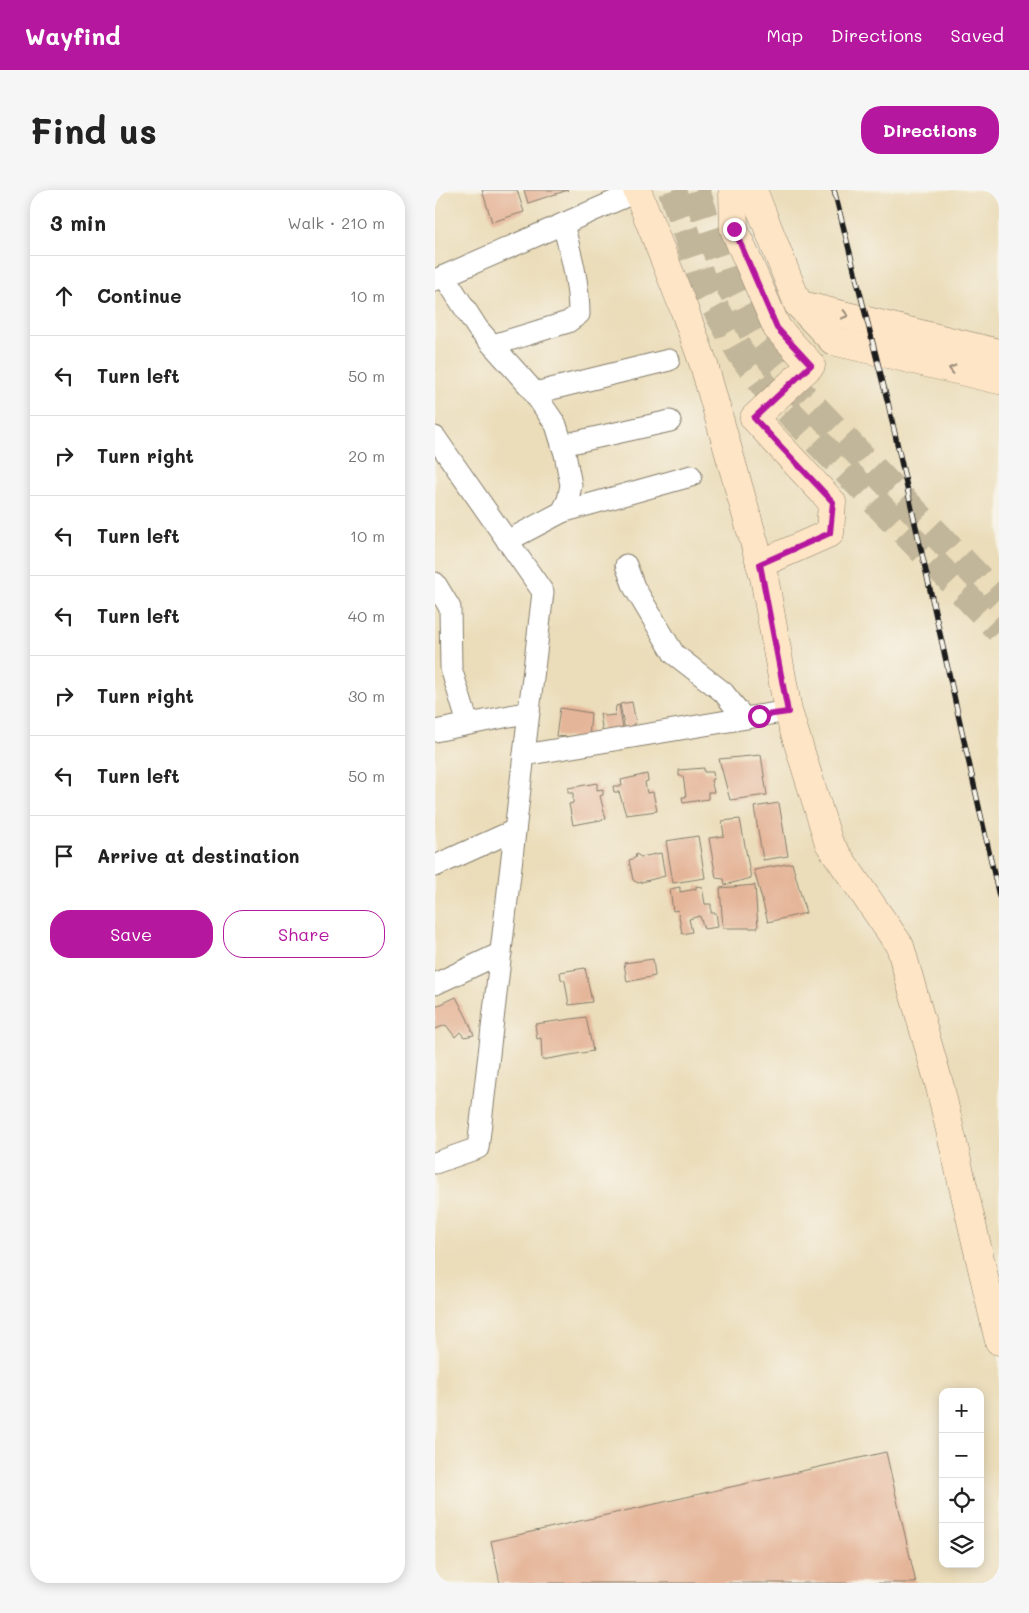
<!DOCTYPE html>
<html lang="en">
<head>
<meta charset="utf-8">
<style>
  :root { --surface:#fff; --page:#f6f6f6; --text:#222; --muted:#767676; --line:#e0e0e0; --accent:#b5179e }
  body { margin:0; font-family:Mali,sans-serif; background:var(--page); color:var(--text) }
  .controls { position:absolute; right:15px; bottom:15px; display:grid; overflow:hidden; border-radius:10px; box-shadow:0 2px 12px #0003 }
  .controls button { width:45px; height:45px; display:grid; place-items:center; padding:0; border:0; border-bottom:1px solid var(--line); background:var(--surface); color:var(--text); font:25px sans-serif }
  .stop { position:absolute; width:15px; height:15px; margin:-11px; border:4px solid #b5179e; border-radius:50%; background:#fff }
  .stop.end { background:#b5179e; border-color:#fff; box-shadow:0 1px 5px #0008 }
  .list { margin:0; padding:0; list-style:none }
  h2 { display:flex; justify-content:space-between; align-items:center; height:65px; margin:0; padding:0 20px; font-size:21px }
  h2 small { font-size:16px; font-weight:400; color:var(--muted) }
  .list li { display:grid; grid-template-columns:32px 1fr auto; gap:15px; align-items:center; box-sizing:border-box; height:80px; padding:0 20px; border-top:1px solid var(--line) }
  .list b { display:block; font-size:19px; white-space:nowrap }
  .list em { font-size:16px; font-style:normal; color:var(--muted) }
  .actions { display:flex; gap:10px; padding:15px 20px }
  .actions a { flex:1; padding:11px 0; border:1px solid var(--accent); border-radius:20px; text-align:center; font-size:18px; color:var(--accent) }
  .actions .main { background:var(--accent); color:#fff }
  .icon { flex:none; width:28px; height:28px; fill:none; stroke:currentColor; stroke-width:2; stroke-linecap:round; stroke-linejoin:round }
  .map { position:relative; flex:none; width:564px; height:1393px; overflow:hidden; border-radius:20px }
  header { display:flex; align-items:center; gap:30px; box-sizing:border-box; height:70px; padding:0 25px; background:var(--accent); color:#fff }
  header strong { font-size:24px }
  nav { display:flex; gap:28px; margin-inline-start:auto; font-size:18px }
  .intro { display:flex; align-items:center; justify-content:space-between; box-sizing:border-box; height:120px; padding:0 30px }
  h1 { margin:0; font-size:35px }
  .button { padding:12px 22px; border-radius:20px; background:var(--accent); color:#fff; font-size:18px; font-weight:700 }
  main { display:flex; gap:30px; padding:0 30px }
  aside { flex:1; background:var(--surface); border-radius:20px; box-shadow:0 2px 12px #0003 }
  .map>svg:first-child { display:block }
</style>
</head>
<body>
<header>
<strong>Wayfind</strong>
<nav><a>Map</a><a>Directions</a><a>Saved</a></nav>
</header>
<div class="intro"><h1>Find us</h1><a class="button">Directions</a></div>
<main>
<aside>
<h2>3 min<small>Walk · 210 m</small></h2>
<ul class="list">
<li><svg class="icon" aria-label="ahead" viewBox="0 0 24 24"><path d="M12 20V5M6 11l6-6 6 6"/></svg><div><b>Continue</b></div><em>10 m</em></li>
<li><svg class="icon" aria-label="left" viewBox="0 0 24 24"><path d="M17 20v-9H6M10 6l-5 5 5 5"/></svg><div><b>Turn left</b></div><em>50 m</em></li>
<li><svg class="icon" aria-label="right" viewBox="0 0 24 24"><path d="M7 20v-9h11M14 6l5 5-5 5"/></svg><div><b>Turn right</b></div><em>20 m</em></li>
<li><svg class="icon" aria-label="left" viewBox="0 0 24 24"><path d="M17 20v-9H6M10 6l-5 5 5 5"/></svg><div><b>Turn left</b></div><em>10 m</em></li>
<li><svg class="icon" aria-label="left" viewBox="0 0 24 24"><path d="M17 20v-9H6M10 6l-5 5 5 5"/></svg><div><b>Turn left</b></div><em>40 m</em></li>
<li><svg class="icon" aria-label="right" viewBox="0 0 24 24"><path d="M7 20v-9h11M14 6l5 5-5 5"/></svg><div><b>Turn right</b></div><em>30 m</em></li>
<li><svg class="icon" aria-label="left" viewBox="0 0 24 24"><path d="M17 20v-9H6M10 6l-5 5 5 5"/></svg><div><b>Turn left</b></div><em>50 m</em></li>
<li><svg class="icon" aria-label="arrive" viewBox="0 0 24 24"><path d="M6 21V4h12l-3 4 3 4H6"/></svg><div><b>Arrive at destination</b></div></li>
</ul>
<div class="actions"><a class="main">Save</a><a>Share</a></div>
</aside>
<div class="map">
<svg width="564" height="1393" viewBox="0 0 564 1393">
  <rect width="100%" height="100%" fill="#f7f3e8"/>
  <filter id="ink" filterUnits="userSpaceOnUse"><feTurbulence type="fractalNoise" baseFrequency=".02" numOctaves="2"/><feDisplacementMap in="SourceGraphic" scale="10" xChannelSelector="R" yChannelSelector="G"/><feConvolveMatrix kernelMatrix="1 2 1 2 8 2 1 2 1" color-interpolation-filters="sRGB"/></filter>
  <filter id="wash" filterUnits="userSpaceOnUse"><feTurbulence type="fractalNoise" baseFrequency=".0096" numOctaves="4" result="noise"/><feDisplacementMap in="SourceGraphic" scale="20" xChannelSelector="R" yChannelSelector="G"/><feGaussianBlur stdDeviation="1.12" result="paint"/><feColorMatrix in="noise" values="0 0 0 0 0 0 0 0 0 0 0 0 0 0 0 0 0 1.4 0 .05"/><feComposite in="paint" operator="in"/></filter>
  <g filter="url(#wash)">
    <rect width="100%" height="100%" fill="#ebddba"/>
    <g id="blocks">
      <g fill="#e5b599">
        <polygon points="47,0 82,0 89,22 57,32"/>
        <polygon points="89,0 133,0 93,13"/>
        <polygon points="197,512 201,533 198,534 198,539 190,540 185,514"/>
        <polygon points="184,515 188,539 168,545 165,523 170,526 180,525 181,516"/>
        <polygon points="125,518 156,523 154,549 121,546"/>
        <polygon points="326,565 332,605 295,610 284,569"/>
        <polygon points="269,578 269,582 278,582 279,589 276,590 279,602 273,602 273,609 248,613 247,607 251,607 248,586 244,586 244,580"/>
        <polygon points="212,584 213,591 210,592 212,603 218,602 222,621 191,625 184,602 179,602 178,596 187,596 186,590"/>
        <polygon points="162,593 162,600 168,599 168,605 165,606 171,629 138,635 134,614 138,613 138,603 133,603 133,598"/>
        <polygon points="344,613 353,666 328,670 319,617"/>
        <polygon points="305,629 316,688 290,695 289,689 281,688 274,648 289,646 287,631"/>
        <polygon points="263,646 270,688 238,693 231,651"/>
        <polygon points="226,663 230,686 203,693 198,690 194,670 200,668 201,664 206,667"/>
        <polygon points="357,673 371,723 333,732 319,680"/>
        <polygon points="320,695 323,738 288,738 285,698"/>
        <polygon points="261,696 267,697 270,714 276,714 276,723 281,723 283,737 269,739 265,726 254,729 257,742 247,744 243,720 238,721 235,699 245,697 245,702 261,699"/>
        <polygon points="218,769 220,786 192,792 189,773"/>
        <polygon points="150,778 157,812 134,815 130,791 126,789 125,782"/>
        <polygon points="21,807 32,828 39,845 29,847 25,842 20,847 11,835 0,839 0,817"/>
        <polygon points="151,827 158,861 107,870 106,848 102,849 100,834"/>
        <polygon points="451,1262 481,1393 65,1393 56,1351"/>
      </g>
    </g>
  </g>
  <g filter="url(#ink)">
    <use href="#blocks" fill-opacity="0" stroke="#847c6b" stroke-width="1"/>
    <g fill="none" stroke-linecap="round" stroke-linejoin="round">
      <g stroke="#c2b69a" stroke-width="28" stroke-dasharray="28 14" stroke-linecap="butt">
        <polyline points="237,0 270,99 305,162 331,198 564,440"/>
        <polyline points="261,0 290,87 322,152 350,187 564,409"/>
      </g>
      <defs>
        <g id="street">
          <polyline points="9,86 43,139 95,197 121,235 130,264 136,295 133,310 127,322 72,351"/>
          <polyline points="0,90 203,1"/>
          <path d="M58,155L133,132L144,124C144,93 136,64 128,34"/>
          <polyline points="100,203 234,170"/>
          <polyline points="0,247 108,402 43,958 0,973"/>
          <polyline points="127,255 235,231"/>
          <polyline points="127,322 256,286"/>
          <polyline points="191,375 199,397 239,464 288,502 309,528"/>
          <polyline points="0,393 15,418 16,478 33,534"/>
          <polyline points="0,541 94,522"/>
          <polyline points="89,565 353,521"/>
          <polyline points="0,676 80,640"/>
          <polyline points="0,794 66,763"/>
        </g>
        <g id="secondary">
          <polyline points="202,0 249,119 269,175 329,387 353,521 394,653 465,756 505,897 564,1151"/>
          <polyline points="298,0 299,39 342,138 376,175 319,228 397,312 395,343 325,374"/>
          <polyline points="318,0 363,114 398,151 564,190"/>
          <polyline points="363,114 564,163"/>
        </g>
      </defs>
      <use href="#street" stroke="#847c6b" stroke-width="23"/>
      <use href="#secondary" stroke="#847c6b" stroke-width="29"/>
      <use href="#street" stroke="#fff" stroke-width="21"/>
      <use href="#secondary" stroke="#fee5c5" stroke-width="28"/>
      <defs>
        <polyline id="rail" points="399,0 453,213 564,706"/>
      </defs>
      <use href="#rail" stroke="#1c1c1c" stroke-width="5.5"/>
      <use href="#rail" stroke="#f7f3e8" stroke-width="4" stroke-dasharray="11" stroke-linecap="butt"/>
    </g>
    <defs><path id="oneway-chevron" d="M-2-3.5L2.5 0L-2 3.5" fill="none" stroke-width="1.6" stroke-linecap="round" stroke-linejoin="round" transform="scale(1.25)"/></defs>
    <g stroke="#988b79">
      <use href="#oneway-chevron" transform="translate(410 125) rotate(14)"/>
      <use href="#oneway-chevron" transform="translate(517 179) rotate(-166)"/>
    </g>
  </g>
  <g fill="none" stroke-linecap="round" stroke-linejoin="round" filter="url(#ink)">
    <polyline stroke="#b5179e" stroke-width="6" points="299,39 342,138 376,175 319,228 398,312 395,343 325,374 353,522 324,526"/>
  </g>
</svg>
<div class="controls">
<button>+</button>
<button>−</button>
<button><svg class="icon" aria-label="locate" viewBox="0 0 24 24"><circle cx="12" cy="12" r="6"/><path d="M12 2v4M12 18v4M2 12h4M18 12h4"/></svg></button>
<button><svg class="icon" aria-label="layers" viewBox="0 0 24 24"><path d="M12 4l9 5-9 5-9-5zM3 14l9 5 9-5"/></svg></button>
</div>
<div class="stop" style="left:324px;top:526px"></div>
<div class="stop end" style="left:299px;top:39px"></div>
</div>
</main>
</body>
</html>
